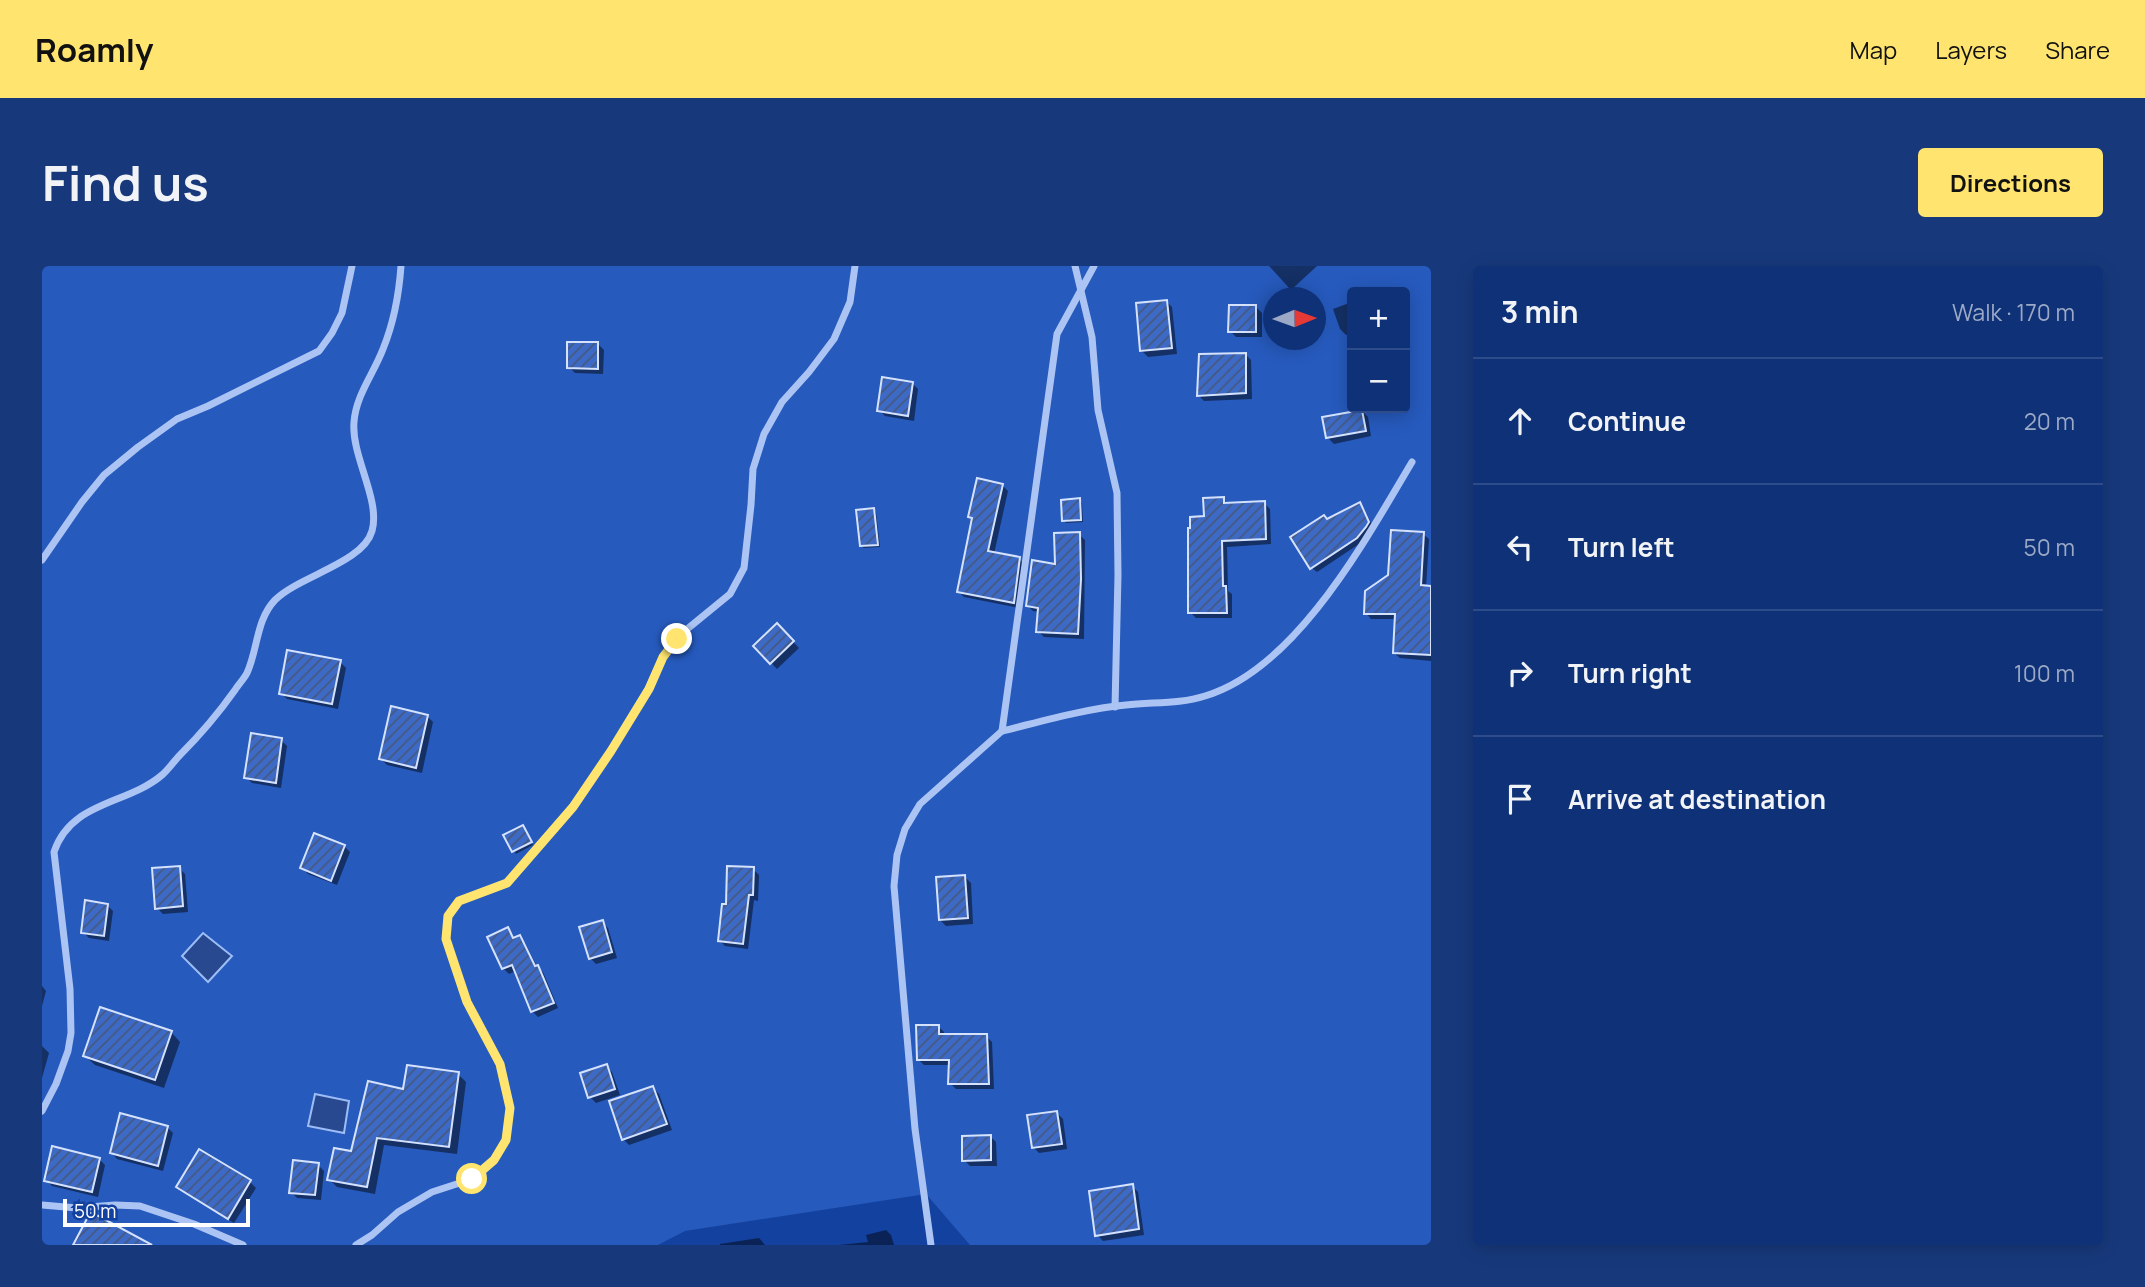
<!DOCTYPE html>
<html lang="en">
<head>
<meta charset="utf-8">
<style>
  :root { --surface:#0e3177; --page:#17397c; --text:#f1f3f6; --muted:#9ba9c6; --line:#2e4c89; --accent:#ffe56f }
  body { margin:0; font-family:Manrope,sans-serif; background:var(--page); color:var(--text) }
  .controls { position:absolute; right:21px; top:21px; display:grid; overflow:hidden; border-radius:7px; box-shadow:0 4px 18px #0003 }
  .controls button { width:63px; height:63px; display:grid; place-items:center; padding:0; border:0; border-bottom:2px solid var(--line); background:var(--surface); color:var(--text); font:35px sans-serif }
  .compass { position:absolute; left:1221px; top:21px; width:63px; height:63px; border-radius:50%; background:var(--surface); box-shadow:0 4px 18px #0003; rotate:89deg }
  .scale { position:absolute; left:21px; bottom:18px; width:187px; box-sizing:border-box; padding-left:7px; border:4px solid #fff; border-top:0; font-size:19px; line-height:24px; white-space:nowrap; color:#fff; -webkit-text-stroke:5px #13419f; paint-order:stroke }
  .stop { position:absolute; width:21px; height:21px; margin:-16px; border:5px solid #ffe56f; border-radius:50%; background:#fff }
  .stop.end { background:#ffe56f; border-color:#fff; box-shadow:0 2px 7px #0008 }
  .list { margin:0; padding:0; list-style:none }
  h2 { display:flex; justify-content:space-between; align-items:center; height:91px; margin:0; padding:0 28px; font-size:30px }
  h2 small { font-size:23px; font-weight:400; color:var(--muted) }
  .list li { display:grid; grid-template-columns:46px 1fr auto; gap:21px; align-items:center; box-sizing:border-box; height:126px; padding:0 28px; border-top:2px solid var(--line) }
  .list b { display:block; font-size:26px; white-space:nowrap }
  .list em { font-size:23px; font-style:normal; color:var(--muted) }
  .icon { flex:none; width:38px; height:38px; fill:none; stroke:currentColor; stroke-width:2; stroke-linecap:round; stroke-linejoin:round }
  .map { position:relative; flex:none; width:1389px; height:979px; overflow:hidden; border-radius:7px }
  header { display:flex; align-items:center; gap:42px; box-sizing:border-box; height:98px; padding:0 35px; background:var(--accent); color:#111 }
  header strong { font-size:33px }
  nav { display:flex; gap:38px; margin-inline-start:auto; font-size:24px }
  .intro { display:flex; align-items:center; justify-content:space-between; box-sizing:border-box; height:168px; padding:0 42px }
  h1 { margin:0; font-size:49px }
  .button { padding:18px 32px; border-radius:7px; background:var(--accent); color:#111; font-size:24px; font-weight:700 }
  main { display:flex; gap:42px; padding:0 42px }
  aside { flex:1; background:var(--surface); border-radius:7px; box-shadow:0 4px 18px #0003 }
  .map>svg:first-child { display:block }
</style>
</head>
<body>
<header>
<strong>Roamly</strong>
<nav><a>Map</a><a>Layers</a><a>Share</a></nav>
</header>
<div class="intro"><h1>Find us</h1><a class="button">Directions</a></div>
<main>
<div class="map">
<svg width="1389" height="979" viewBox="0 0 1389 979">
  <defs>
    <pattern id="building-hatch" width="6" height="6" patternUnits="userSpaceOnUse" patternTransform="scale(1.75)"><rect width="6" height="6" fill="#3c6ac6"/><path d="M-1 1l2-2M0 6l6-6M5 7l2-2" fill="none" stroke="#46587d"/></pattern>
  </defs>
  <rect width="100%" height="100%" fill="#13419f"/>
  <path fill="#265abd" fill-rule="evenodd" d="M0,0H1389V979H928L884,928L643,965L616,979H0ZM1310,26H1363V142H1310ZM1232,32H1274V74H1232Z"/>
  <g fill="#284990" stroke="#9dbdf7" stroke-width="2">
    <polygon points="161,667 190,690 166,716 140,690"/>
    <polygon points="273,828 307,835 302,867 266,860"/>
  </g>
  <g fill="#0007">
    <polygon points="1227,0 1275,0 1249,24"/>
    <polygon points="1124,35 1130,41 1135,88 1106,91 1100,85"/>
    <polygon points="1310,36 1310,67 1304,69 1298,63 1291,43"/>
    <polygon points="1214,41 1220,47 1220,71 1194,71 1188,65"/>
    <polygon points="556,78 562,84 561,108 533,107 527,101"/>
    <polygon points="1203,88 1209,94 1210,133 1162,135 1156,129"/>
    <polygon points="870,117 876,123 872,155 843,150 837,144"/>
    <polygon points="1320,145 1326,151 1329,170 1292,178 1286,172"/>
    <polygon points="960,219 966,225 952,288 977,293 983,299 977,342 922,331 916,325 931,253 928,250"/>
    <polygon points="1181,233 1187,239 1222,237 1228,243 1229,278 1185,281 1186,325 1190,328 1190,352 1154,352 1148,346 1164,252"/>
    <polygon points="1038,234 1040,237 1041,256 1024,257 1021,254"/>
    <polygon points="1317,239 1322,243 1331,261 1320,276 1275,306 1270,302 1285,255"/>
    <polygon points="832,244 834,246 838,281 822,282 819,280"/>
    <polygon points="1037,268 1043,274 1042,373 1002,371 996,365 997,346 991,345 985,339"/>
    <polygon points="1381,268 1387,273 1384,321 1389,321 1389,395 1358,392 1352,387 1354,353 1329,353 1324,347 1348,310"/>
    <polygon points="735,359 757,382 735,403 713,380"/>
    <polygon points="298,396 304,402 296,443 245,433 239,427"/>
    <polygon points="385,450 391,456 380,507 345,499 339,493"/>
    <polygon points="239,474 245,480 239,522 210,517 204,511"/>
    <polygon points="483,563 491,579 474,588 464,570"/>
    <polygon points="302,580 308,586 295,619 266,608 260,602"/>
    <polygon points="137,602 143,608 146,646 121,648 115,642"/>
    <polygon points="711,603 717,609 716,635 712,634 706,683 683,680 677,674 686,640"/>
    <polygon points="923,611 929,617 931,658 904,660 898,654"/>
    <polygon points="65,639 71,645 67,675 47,672 41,666"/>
    <polygon points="560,656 566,662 575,692 554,698 548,692"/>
    <polygon points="466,663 473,673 477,672 483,677 495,701 501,706 516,742 496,751 490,745 474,705 467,708 461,702"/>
    <polygon points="0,720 4,725 0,740"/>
    <polygon points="896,760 902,766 902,769 944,770 950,776 952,823 914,823 908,817 908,799 882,799 876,793"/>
    <polygon points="129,766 138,776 122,822 53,799 43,790"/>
    <polygon points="0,780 7,787 0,812"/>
    <polygon points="564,800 570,806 578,829 554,837 548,831 540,808"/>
    <polygon points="416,808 424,816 415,888 342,879 333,928 295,921 287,913 362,825"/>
    <polygon points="611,822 617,828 630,864 587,879 581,873"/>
    <polygon points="1015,847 1021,853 1025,883 997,887 991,881"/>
    <polygon points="125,861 131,867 121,905 75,893 70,887"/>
    <polygon points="948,870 954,876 955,900 928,900 922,894"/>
    <polygon points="158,885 208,916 214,922 192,957 142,926 136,921"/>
    <polygon points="57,893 63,899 56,931 10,920 4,914"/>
    <polygon points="276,899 282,905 279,934 255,932 249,926"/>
    <polygon points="1090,920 1096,926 1102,969 1061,975 1055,969"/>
    <polygon points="844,964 849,969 852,979 797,979 826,976 824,969"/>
    <polygon points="717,972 723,979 678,979 678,978"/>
  </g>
  <g fill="url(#building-hatch)" stroke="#d4e2fe" stroke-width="2">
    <polygon points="1125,34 1130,82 1098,85 1094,37"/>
    <polygon points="1187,39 1214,39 1214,66 1186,66"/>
    <polygon points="525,76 556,76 556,103 525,102"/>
    <polygon points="1204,87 1204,127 1155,130 1157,88"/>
    <polygon points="840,111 871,116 866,150 835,145"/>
    <polygon points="1320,144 1324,165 1284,172 1280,151"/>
    <polygon points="935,212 961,218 946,285 978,291 972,337 915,326 930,252 926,251"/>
    <polygon points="1182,231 1182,237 1223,235 1224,273 1180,275 1181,320 1184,320 1185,347 1146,347 1146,262 1148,262 1148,251 1162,250 1161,232"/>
    <polygon points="1038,232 1039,254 1020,255 1019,234"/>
    <polygon points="1318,236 1327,256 1324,261 1315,272 1268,303 1248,271 1282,249 1285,253"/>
    <polygon points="832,242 836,279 818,280 814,244"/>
    <polygon points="1349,264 1382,266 1379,319 1389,320 1389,389 1351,387 1353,348 1322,348 1323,325 1346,309"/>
    <polygon points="1038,266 1039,313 1036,368 994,366 996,342 984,340 990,294 1013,298 1012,267"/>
    <polygon points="735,357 752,375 728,398 711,380"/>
    <polygon points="245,384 299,394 290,438 237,428"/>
    <polygon points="349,440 386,449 374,502 337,493"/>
    <polygon points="209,467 240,472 234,517 202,512"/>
    <polygon points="481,559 490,576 470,586 461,569"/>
    <polygon points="272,567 303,579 289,615 258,602"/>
    <polygon points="138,600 141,640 113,643 110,602"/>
    <polygon points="685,600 712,601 711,629 707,629 701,678 676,675 680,638 684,638"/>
    <polygon points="923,609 926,652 897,654 894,611"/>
    <polygon points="43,634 66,638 62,670 39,667"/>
    <polygon points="561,654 570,686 547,693 537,661"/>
    <polygon points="466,661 471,672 478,669 493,700 496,699 512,737 489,746 470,699 460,703 445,671"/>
    <polygon points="58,741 130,765 113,814 41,790"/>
    <polygon points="874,759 897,759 897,768 945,768 947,818 906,818 907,794 875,794"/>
    <polygon points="565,798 573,823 546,832 538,807"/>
    <polygon points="365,799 417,806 407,881 335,872 325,921 285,914 292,882 309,885 326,815 361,823"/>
    <polygon points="611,820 625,858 580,874 567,835"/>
    <polygon points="1015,845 1020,878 990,882 985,849"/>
    <polygon points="78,847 126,860 116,900 68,887"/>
    <polygon points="949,869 949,894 920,895 920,870"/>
    <polygon points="10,880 58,892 50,926 2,915"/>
    <polygon points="157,883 209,914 186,953 134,921"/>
    <polygon points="251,894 277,897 273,929 247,927"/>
    <polygon points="1091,918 1097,963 1053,970 1047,925"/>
    <polygon points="48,947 51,947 110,979 31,979"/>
  </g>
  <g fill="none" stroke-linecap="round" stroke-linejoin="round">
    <g stroke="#abc4f4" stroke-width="7">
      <polyline points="1033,0 1050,71 1056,144 1075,227 1076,309 1073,441"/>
      <polyline points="0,294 40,236 62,209 96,181 135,153 166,140 277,85 290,67 300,47 310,0"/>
      <path d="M960,465C1001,455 1042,443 1084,439C1111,436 1138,438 1163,430C1254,403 1324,273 1370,196"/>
      <path d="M0,845L14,818L26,785L29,767L28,723L12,586C29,535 85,539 120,509C127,503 132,495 138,489C158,469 176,448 193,424C196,419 202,413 205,407C216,383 214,354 233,334C257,310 321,297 330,265C339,234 309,190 312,156C314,129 332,107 341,83C352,56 357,28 359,0"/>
      <polyline points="0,939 35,942 73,939 98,940 152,958 201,979"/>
      <polyline points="314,979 330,969 356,946 390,926 430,913 452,894 464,874 468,842 458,798 425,736 404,673 406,650 417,635 465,617 531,541 569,485 606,423 621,391 635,373 644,364 688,328 702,302 709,239 711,203 722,168 740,136 767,106 792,73 808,36 813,0"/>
      <polyline points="889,979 873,863 852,620 855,589 863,563 878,538 960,465 1015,68 1052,0"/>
    </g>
  </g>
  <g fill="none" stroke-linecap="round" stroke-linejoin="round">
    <polyline stroke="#ffe56f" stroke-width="9" points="430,913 452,894 464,874 468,842 458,798 425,736 404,673 406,650 417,635 465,617 531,541 569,485 607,423 621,391 635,373"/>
  </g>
</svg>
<div class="controls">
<button>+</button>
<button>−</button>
</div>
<svg class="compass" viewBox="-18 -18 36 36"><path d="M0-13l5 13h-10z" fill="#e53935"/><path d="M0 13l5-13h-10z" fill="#9ba9c6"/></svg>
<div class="scale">50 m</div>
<div class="stop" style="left:430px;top:913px"></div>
<div class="stop end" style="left:635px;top:373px"></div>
</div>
<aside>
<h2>3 min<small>Walk · 170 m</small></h2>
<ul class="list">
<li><svg class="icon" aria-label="ahead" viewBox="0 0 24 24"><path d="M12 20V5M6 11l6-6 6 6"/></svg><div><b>Continue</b></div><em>20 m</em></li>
<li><svg class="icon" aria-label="left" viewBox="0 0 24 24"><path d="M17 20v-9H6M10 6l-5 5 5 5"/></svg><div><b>Turn left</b></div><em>50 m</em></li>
<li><svg class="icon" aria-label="right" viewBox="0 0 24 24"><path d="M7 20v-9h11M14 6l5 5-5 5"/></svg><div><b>Turn right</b></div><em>100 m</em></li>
<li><svg class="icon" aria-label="arrive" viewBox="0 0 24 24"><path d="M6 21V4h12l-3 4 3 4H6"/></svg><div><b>Arrive at destination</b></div></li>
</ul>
</aside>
</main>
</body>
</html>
